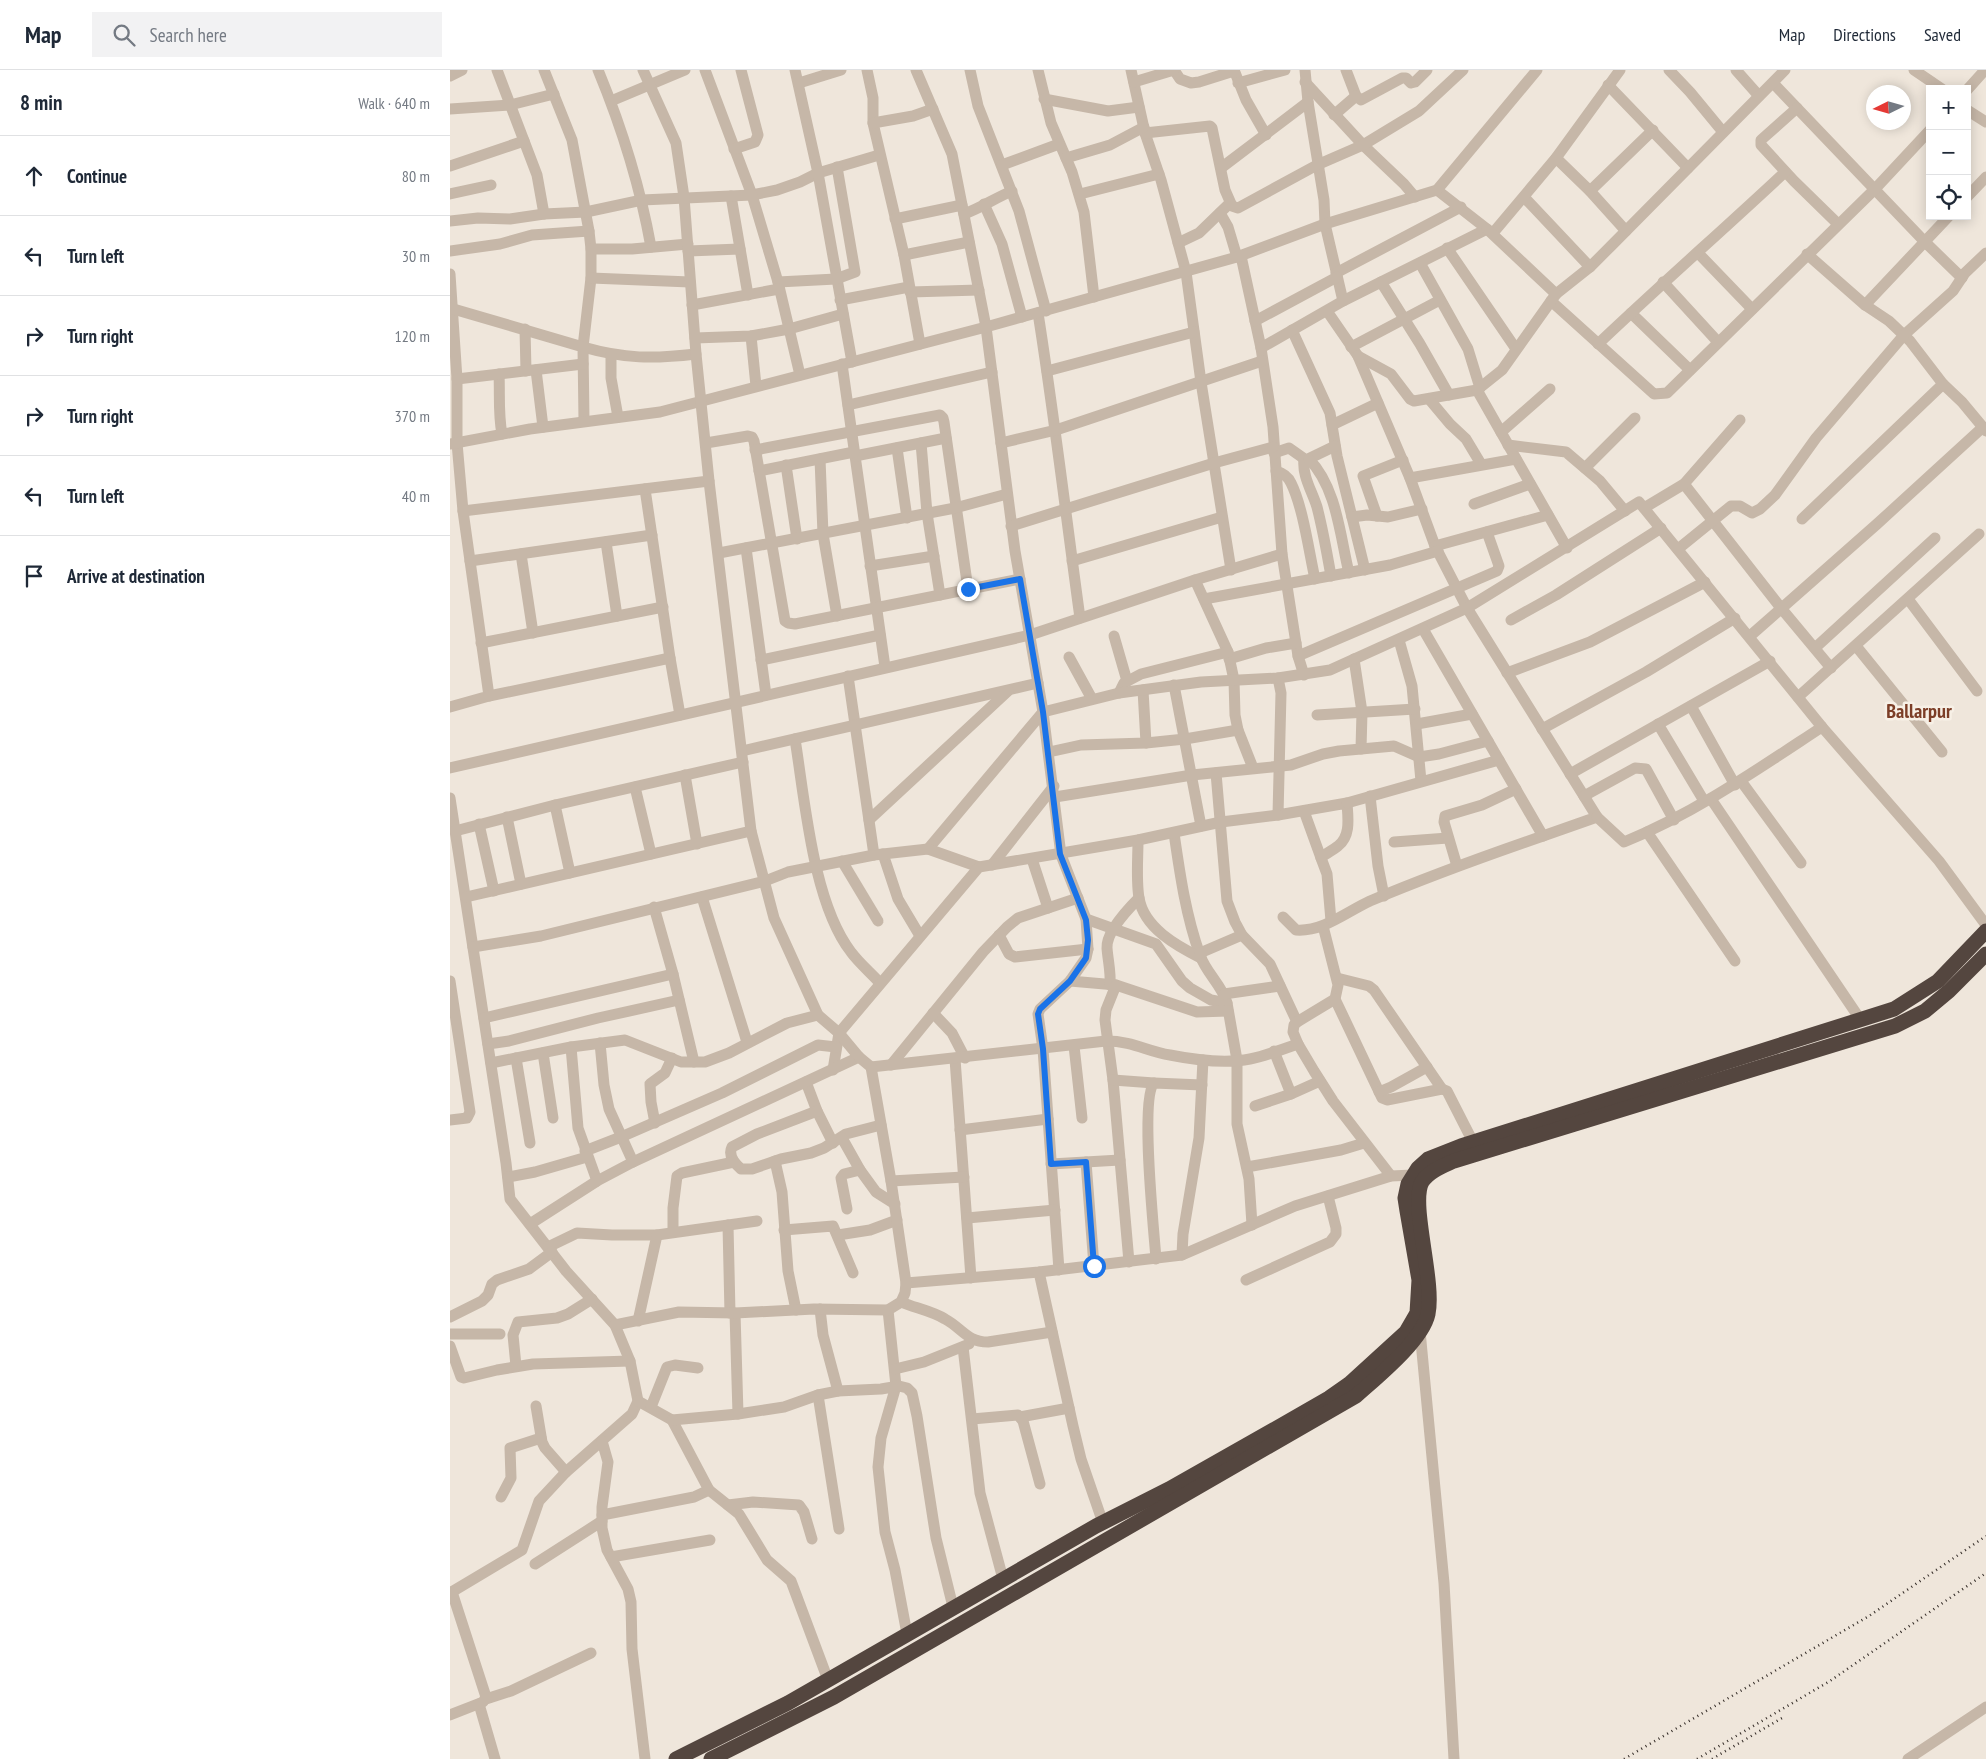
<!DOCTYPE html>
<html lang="en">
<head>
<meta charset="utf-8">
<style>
  :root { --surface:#fff; --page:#f2f2f3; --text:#1f2937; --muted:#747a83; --line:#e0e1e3 }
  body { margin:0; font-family:"PT Sans Narrow",sans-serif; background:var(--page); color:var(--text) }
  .controls { position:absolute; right:15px; top:15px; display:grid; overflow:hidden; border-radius:0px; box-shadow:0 2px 12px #0003 }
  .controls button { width:45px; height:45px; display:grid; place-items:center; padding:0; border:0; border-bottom:1px solid var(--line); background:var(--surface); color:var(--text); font:25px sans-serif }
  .compass { position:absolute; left:1416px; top:15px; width:45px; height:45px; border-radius:50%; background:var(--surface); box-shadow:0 2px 12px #0003; rotate:265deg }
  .stop { position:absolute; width:15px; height:15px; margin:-11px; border:4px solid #1a73e8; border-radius:50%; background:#fff }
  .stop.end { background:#1a73e8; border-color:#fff; box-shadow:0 1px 5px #0008 }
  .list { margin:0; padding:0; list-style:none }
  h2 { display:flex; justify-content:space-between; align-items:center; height:65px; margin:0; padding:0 20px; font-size:21px }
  h2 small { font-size:16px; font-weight:400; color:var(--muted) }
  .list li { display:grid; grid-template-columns:32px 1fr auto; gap:15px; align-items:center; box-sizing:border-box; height:80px; padding:0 20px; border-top:1px solid var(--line) }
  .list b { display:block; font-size:19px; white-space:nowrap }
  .list em { font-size:16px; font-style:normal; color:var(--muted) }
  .icon { flex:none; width:28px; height:28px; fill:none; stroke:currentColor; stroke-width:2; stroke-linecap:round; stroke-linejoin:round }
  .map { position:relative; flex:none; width:1536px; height:1689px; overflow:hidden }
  header { display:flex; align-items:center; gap:30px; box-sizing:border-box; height:70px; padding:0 25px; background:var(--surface); border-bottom:1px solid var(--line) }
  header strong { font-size:24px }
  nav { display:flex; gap:28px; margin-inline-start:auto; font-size:18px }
  .search { width:350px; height:45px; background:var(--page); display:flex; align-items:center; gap:12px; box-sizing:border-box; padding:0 18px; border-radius:0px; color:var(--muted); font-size:19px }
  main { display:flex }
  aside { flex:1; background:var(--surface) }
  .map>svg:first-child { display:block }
</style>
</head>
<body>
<header>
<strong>Map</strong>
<div class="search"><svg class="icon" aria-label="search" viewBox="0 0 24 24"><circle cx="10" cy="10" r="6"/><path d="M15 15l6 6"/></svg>Search here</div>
<nav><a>Map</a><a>Directions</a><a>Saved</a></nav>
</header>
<main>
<aside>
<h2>8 min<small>Walk · 640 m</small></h2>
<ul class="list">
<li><svg class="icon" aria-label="ahead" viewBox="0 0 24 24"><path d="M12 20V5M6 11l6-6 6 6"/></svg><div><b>Continue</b></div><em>80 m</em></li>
<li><svg class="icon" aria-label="left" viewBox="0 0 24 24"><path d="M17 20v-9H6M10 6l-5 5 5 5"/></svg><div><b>Turn left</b></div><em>30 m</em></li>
<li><svg class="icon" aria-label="right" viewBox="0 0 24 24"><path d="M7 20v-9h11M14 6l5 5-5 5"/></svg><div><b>Turn right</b></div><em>120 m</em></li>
<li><svg class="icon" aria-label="right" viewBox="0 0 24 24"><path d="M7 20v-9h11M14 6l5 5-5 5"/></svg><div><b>Turn right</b></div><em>370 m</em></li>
<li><svg class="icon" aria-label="left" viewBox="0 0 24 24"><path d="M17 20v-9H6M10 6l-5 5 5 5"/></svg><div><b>Turn left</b></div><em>40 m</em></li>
<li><svg class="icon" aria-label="arrive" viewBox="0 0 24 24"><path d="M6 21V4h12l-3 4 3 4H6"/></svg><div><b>Arrive at destination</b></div></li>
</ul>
</aside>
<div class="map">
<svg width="1536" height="1689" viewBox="0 0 1536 1689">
  <rect width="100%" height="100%" fill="#efe6db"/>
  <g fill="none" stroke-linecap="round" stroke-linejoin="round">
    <g stroke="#c6b7a8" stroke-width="11">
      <polyline points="47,0 87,105 94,144"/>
      <path d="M94,0L122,70L139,161L141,179V208L133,277C175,289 203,289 246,284"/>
      <path d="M148,0C172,58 190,116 201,177"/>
      <polyline points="255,0 302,125 327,120 350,112 368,103 429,85"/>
      <polyline points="345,0 368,103 402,292"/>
      <polyline points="417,0 423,28 423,53 454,185 470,274"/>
      <polyline points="466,0 502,84 536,257 565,481 593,642 611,785 636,849 638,879 636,888 620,911 590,939 588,944 593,979 609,1200"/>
      <polyline points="520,0 528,36 569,141 596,241"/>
      <polyline points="588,0 601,53 622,102 634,142 644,227"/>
      <polyline points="681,0 695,63 711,110 736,202 751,312 781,500"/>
      <polyline points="724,0 730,9 741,13 749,12 784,1"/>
      <polyline points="784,0 796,30 816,65"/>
      <polyline points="855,0 858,32 874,130 875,154 893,231"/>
      <polyline points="896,0 906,26 911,30 952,8 956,8 961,13 965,12 977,0"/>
      <polyline points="1219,0 1240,22 1273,62"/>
      <polyline points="1286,0 1309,26"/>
      <polyline points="1464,0 1492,19"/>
      <polyline points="0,6 12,0"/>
      <polyline points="684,12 724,0"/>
      <polyline points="855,12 913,75 954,114 965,127"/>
      <polyline points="349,13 391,0"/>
      <polyline points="788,13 835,0"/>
      <polyline points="1323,13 1475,172 1512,208"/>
      <polyline points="1158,15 1238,98"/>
      <polyline points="1517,20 1535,0"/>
      <polyline points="594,29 658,41 689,37"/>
      <polyline points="161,31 235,0"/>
      <polyline points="1347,38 1311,70 1311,75 1344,111 1388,154"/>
      <polyline points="0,39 60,35 104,24"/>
      <polyline points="1517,40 1536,52"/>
      <polyline points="884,45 906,26"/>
      <polyline points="423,53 463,46 483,39"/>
      <polyline points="695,63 760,56 762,58 775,120 782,136 788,138 867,95 913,75 969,41 1013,0"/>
      <polyline points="284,79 305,72 308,65 291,0"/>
      <polyline points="616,88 660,75 694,57"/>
      <polyline points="1106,88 1140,121 1176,161"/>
      <polyline points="552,95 609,74"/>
      <polyline points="0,96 74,71"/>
      <polyline points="771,98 858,32"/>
      <polyline points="1140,121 1203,60"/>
      <polyline points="0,124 41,115"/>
      <polyline points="630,124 709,104"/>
      <polyline points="281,126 298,225"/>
      <polyline points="1074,127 1140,197"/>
      <polyline points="1517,127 1536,107"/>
      <polyline points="534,134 552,174 572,247"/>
      <polyline points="770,143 778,157 787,187"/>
      <path d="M514,144C531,138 545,128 562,121"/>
      <polyline points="445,149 512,135"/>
      <polyline points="0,151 28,148 60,149 94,144 136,142 192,130 302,125 328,212 350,305"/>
      <polyline points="1043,163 1106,88 1170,0"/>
      <polyline points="728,173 749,163 780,133"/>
      <polyline points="997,178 1066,279"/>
      <polyline points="141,179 182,179 238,174"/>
      <polyline points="0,181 50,174 82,165 139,161"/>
      <polyline points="238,181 290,179"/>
      <polyline points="1248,183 1302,239"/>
      <polyline points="1357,184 1415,235 1439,251 1460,271 1493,314 1512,332 1536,361"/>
      <polyline points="454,185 519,172"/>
      <polyline points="791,186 811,278 823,357 832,484 848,586 854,605"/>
      <polyline points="970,193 1018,279 1030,318"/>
      <polyline points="886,203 1011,137"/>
      <polyline points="0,204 7,309 7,373 13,441 39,626 0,637"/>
      <polyline points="141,208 240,212"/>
      <polyline points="328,212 386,209 405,202 387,97"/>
      <polyline points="931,212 970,274 999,325"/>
      <polyline points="1213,212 1268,272"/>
      <polyline points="460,222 529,220"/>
      <polyline points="1106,224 1140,197 1162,175 1335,0"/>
      <polyline points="390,230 459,217"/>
      <polyline points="1101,231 1204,324 1217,323 1425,119 1480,60"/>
      <polyline points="242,235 329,219"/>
      <polyline points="1415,235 1499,146"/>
      <polyline points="0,238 133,277 134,351"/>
      <polyline points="877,241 908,286 960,408 985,476 1017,538 1147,747 1093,766"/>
      <path d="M588,243C604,344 616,446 630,548"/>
      <polyline points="1181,243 1240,300"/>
      <polyline points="805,251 887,207"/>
      <polyline points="75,259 76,301"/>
      <polyline points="842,260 880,343 887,386 915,500"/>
      <polyline points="301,266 306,316"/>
      <polyline points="245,268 301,266 339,259 393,244"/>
      <path d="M1148,274C1209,216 1273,160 1335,102"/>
      <polyline points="901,277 990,230"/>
      <polyline points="811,278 893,231 1037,159 987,120"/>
      <polyline points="161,285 161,308 168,347"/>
      <polyline points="908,286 941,304 960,329 964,331 1027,320 1117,478"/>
      <polyline points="392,294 435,597"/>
      <polyline points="86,300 93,357"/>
      <polyline points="597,301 744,262"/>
      <path d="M49,304C50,324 48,344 52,364"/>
      <polyline points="7,309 133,294"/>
      <polyline points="1027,320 1052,300 1106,224 1037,159"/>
      <polyline points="979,329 1000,354 1016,369 1031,394"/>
      <polyline points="398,335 542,302"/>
      <polyline points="882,355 928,333"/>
      <polyline points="1051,362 1100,319"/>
      <polyline points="256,373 298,366 302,367 304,371 335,551 338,553 345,554 570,509"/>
      <polyline points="471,373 477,443 490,525"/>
      <polyline points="551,373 606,360 812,291"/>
      <polyline points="0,374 80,359 210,342 536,257 787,187 875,154 987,120 1087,0"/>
      <polyline points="1058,375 1116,382 1150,411 1175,441"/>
      <polyline points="447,378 457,448"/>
      <polyline points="305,380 490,345 493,348 494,352 518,519"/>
      <polyline points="824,383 839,378 856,390 885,376"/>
      <polyline points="405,386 496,368"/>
      <polyline points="370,389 373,464 387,546"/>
      <path d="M854,389C852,406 862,421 867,437C873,460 877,483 881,506"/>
      <path d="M859,389C887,418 890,466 899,503"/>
      <polyline points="336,395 347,469"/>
      <polyline points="1135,398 1185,348"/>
      <polyline points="309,401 404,382"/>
      <path d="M826,401C833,403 838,406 841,413C853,437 859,482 865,509"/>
      <polyline points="960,408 1066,389"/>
      <polyline points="1234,414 1331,538 1381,598"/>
      <polyline points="195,419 220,588"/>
      <polyline points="1024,434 1080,414"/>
      <polyline points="1194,438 1234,414 1290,350"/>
      <polyline points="13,441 259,411"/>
      <polyline points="927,446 913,406 953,390"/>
      <polyline points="902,447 917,445 938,447 972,439"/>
      <polyline points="1352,449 1493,314"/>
      <polyline points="561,456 764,393 823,377"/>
      <polyline points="156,472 167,546"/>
      <polyline points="985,476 1098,445"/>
      <polyline points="296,478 316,625"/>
      <polyline points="1228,479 1281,436 1290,436 1302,443 1310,439 1325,425 1366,368 1454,265 1503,221 1515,203 1536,183"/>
      <polyline points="269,483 505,438 557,424"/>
      <polyline points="71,484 83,563"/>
      <polyline points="20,491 202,465"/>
      <polyline points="622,491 772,447"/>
      <polyline points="420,496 484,486"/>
      <polyline points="745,510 778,582 784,610 785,645 788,660 803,698"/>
      <polyline points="754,529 940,495 988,481"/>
      <polyline points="1458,529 1527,621"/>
      <polyline points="1061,550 1106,525 1211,458"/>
      <polyline points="664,566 677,611"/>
      <polyline points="1300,566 1427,454 1533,357"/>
      <polyline points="949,570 962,616 971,711"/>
      <polyline points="31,573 213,537"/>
      <polyline points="1406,576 1492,682"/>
      <polyline points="1365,578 1485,468"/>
      <polyline points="848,586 1047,501 1049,496 1037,462"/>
      <polyline points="619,587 642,629"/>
      <polyline points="779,589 816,578 846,573"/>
      <polyline points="904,589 912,642 911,679"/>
      <polyline points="311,590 430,565"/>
      <polyline points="1057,603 1140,572 1255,512"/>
      <polyline points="398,606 424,785"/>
      <path d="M828,608L831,623L828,745L897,733C898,748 901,766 888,776C882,781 876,783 871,788L877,804L881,851"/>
      <polyline points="724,615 751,756"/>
      <polyline points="693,620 696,673"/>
      <polyline points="669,623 674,613 691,604 778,582"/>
      <polyline points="39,626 220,588 230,645"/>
      <polyline points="1348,627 1529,464"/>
      <polyline points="1241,636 1285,715"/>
      <polyline points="867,645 965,639"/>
      <polyline points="967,654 1022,644"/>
      <polyline points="1208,654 1254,731"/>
      <polyline points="1092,659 1196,602 1285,548"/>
      <path d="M345,669C355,731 363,833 401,882C409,893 421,903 430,913"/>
      <polyline points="292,681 588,613"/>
      <polyline points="599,682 631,675 696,673 735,669 788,660"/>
      <polyline points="0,698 580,565 745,510 832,484"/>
      <polyline points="766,703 777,831 785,852 792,865 820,894 847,952"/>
      <polyline points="1120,704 1320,591"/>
      <polyline points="235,705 247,774"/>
      <polyline points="1291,711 1351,793"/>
      <polyline points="185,717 201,784"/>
      <polyline points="920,726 928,796 934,826"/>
      <polyline points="1134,726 1185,698 1196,699 1224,750"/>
      <polyline points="605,727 742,705 841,695 873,684 889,681 944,676 969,687 989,684 1038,671"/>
      <polyline points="0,728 56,1093 60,1129 116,1201 165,1255 180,1291 188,1331 182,1344 116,1402 89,1431 72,1480 0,1523"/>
      <polyline points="1261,729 1410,949"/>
      <polyline points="897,733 1049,690"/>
      <polyline points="105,735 120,803"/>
      <polyline points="854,741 871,788"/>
      <polyline points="57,747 71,814"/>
      <path d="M1147,747L1174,772C1245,743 1308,699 1372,657"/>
      <polyline points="419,750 558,621"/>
      <polyline points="29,754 44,821"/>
      <polyline points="5,761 105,735 293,692"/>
      <polyline points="1197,762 1285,891"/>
      <path d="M724,763C730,805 736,846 750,885C756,903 772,915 777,933L787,990V1054L799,1109L802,1155"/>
      <path d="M688,770C688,789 686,810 689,828C694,858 727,876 751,888"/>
      <polyline points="944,772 998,768"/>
      <polyline points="478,779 593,642 669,623 751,612 828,608 880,600 1017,538 1189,432 1372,657 1489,791 1536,855"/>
      <polyline points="433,784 448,829 470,866"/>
      <polyline points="582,789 598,838"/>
      <polyline points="392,791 428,851"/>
      <polyline points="542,795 604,716"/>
      <polyline points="1007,796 994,752 995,746 1032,735 1066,719"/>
      <polyline points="16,827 301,761"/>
      <polyline points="252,827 297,972"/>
      <polyline points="204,837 223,904 244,992"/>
      <path d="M833,847L846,860C873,862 896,842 920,831C977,807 1035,786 1093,766L973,559"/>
      <polyline points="636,849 706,874 732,911 740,918 761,930 777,933"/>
      <polyline points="873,856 888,915 885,929 847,952 844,955 843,962 848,974 864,1001 883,1031 941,1106"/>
      <polyline points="549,865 559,884 565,887 638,879"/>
      <polyline points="23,877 91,866 315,811 338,802 424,785 478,779 529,797"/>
      <polyline points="750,883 792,865"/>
      <polyline points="887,908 919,916 924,920 992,1019"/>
      <polyline points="0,911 20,1042 17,1048 0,1050"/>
      <polyline points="620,911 666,915 747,942 778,941"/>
      <path d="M660,915C661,902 658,891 657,878C656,862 678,839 689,828"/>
      <polyline points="666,915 656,940 655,950 663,1010 679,1192"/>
      <polyline points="774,924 830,916"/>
      <polyline points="885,929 932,1028 937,1030 992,1019 997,1021 1023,1072"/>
      <polyline points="483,943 502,963 515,988"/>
      <polyline points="34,948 223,904"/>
      <polyline points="150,973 154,1015 159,1039 183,1092"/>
      <polyline points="38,974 59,971 148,948 229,930"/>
      <polyline points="624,976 632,1048"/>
      <polyline points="121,977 128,1058 147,1111"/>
      <polyline points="824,981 841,1024"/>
      <polyline points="93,983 103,1048"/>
      <polyline points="66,988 80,1073"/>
      <polyline points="505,989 521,1208"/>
      <polyline points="41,993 121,977 175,970 231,992 255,992 279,983 337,953 368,945"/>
      <polyline points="441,995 533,882 557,857 568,848 628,828"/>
      <path d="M421,997L656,971C683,971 696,981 720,985C745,990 775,994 800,989C816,986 832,979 848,974"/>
      <polyline points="383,1000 389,963 529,797 688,770 771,752 828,745"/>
      <polyline points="663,1010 704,1013"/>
      <polyline points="356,1012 367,1041 383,1073"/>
      <polyline points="929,1022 941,1017 977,997"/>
      <polyline points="805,1036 841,1024 870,1011"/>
      <path d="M367,1041L307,1064L282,1077C278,1085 284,1093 291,1099H302L331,1089L361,1083L374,1078L396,1064L431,1055"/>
      <polyline points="205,1053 201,1032 200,1014 215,1003 222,988"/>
      <polyline points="510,1060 598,1049"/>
      <polyline points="392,1068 410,1100 426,1122 445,1134"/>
      <polyline points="135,1081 171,1067 272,1023 368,975 386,977"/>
      <polyline points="325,1091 332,1122 338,1201 346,1240"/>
      <polyline points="636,1092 644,1196"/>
      <polyline points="601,1094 670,1090"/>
      <polyline points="797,1097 891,1080 914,1073"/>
      <polyline points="58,1107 85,1102 137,1087"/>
      <polyline points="441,1111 514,1107"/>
      <polyline points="397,1139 391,1108 394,1104 410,1100"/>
      <polyline points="517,1148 605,1140"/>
      <polyline points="80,1154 147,1111 183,1092 409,987"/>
      <polyline points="278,1155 280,1243"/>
      <polyline points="334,1160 383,1156 403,1203"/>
      <polyline points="223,1161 223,1138 227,1106 232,1103 284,1092"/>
      <polyline points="388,1165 420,1160 447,1150"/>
      <polyline points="98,1177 127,1163 162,1165 207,1165"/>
      <polyline points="732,1185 733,1164 749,1068 753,990"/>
      <path d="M706,1189C704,1161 690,1029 704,1013L752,1015"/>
      <polyline points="589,1202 623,1356 631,1389 653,1453"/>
      <polyline points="796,1210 880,1172 886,1164 886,1158 878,1126"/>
      <polyline points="456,1213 589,1202 732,1185 845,1136 941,1106 963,1105 967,1108"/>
      <path d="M451,1232C465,1238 482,1241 495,1249C512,1258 517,1272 538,1272L602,1262"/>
      <polyline points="370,1239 373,1265 388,1321"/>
      <polyline points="438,1240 446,1316 431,1368 428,1397 435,1462 445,1500 457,1564"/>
      <polyline points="285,1243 288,1344"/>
      <polyline points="0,1247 32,1231 38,1225 42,1214 47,1210 79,1199 102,1182"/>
      <polyline points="188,1251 207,1165 307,1151"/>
      <polyline points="165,1255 229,1242 285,1243 364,1239 438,1240 451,1232 455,1223 456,1213 441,1111 421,997 409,987 389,963 368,945 324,848 301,761 259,411 246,284 234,127 226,73 193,0"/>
      <polyline points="970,1261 994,1513 1004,1689"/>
      <polyline points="0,1264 50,1264"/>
      <polyline points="0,1276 11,1307 14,1308 47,1300 83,1294 180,1291"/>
      <polyline points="513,1277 530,1423 553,1509"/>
      <polyline points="66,1296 63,1265 68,1252 107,1248 118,1244 142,1229"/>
      <polyline points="445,1299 474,1292 519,1274"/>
      <polyline points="368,1325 389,1459"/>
      <polyline points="188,1331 222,1350 259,1420 289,1444 317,1490 341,1511 378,1610"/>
      <polyline points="86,1336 92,1372 95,1378 116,1402"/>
      <polyline points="201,1337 217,1297 225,1295 248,1298"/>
      <polyline points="570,1347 619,1338"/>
      <polyline points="522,1349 568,1345 573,1351 590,1414"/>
      <polyline points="222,1350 288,1344 334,1337 368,1325 388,1321 431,1319 449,1316 457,1318 462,1323 467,1346 486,1468 503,1537"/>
      <polyline points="152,1371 158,1392 152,1437 152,1458 157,1480 178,1519 181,1532 182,1579 195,1689"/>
      <polyline points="51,1427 61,1408 60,1378 91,1368"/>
      <polyline points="278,1435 303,1432 349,1435 354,1442 362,1469"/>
      <polyline points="152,1445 244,1427 259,1420"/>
      <polyline points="161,1487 260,1470"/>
      <polyline points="85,1494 152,1451"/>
      <polyline points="36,1629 61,1621 141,1583"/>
      <polyline points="29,1634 45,1689"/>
      <polyline points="0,1645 33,1632 36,1627 2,1522"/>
      <polyline points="1458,1689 1536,1637"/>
    </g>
    <g stroke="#54463f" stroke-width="15">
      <polyline points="226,1689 338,1633 646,1456 719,1419 832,1355 879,1328 899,1314 956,1262 967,1243 969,1210 957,1141 955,1128 958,1114 968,1098 978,1089 1011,1076 1444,939 1488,911 1536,861"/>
      <path d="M261,1689L384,1627L906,1326C927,1307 972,1271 978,1244C985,1211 960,1134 972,1112C979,1101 993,1096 1004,1091L1445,956L1475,941L1499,921L1536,884"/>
    </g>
    <g stroke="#342c27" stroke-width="2.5" stroke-dasharray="1 4" stroke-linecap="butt">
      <polyline points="1174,1689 1419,1546 1536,1466"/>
      <polyline points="1247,1689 1380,1611 1536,1503"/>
      <polyline points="1262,1689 1332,1648"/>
    </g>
  </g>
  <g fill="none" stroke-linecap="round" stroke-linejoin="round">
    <polyline stroke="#1a73e8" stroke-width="6" points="518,519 570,509 593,642 610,784 636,850 638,870 636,888 620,911 590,939 588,944 593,979 601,1094 636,1092 644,1196"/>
  </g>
  <g text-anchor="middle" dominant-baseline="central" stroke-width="5" stroke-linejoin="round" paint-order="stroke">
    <g font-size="20" font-weight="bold" fill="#7c3e27" stroke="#f7f0e6">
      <text x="1469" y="641">Ballarpur</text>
    </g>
  </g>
</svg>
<div class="controls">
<button>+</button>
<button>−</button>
<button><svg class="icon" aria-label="locate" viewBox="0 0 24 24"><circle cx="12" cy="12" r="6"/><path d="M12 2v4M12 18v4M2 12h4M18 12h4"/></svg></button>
</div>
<svg class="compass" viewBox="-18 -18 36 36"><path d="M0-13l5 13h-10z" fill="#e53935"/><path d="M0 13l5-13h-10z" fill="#747a83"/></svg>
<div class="stop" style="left:644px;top:1196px"></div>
<div class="stop end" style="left:518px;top:519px"></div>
</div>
</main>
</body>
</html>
